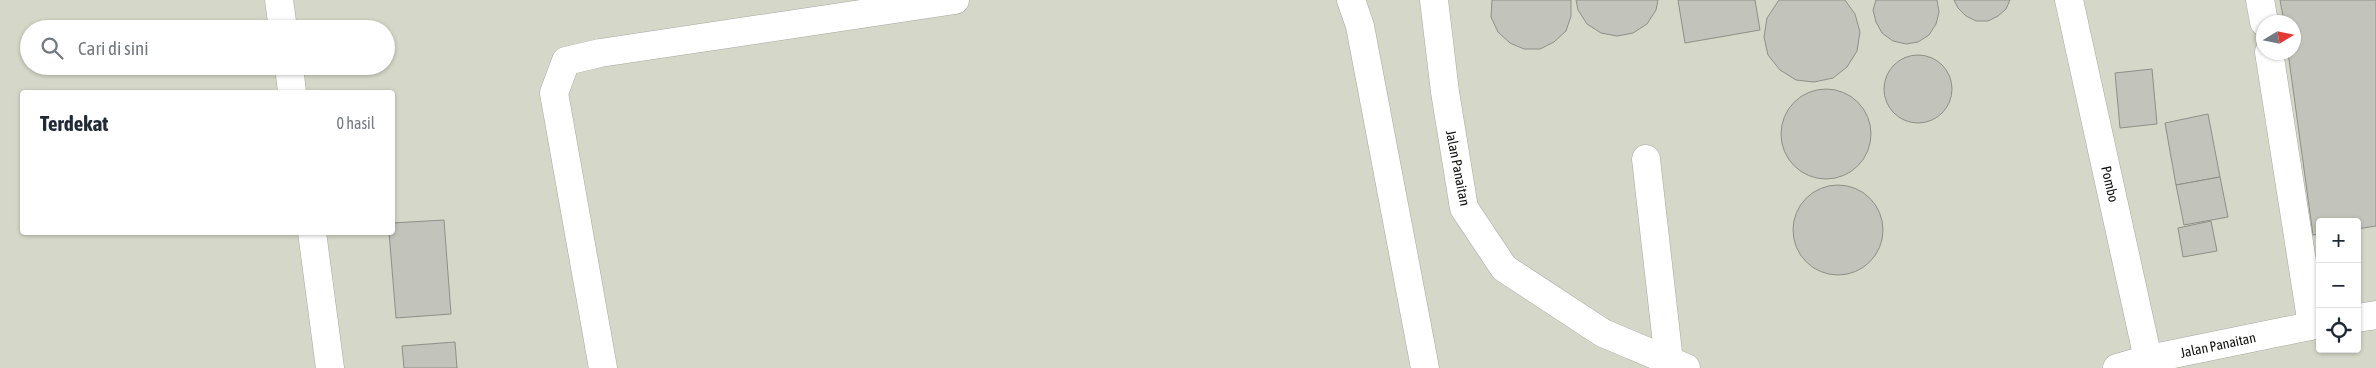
<!DOCTYPE html>
<html lang="id">
<head>
<meta charset="utf-8">
<style>
  :root { --surface:#fff; --page:#f6f6f7; --text:#1f2937; --muted:#747a83; --line:#e0e1e3 }
  body { margin:0; font-family:"Asap Condensed",sans-serif; background:var(--page); color:var(--text) }
  .controls { position:absolute; right:15px; bottom:15px; display:grid; overflow:hidden; border-radius:5px; box-shadow:0 1px 4px #0004 }
  .controls button { width:45px; height:45px; display:grid; place-items:center; padding:0; border:0; border-bottom:1px solid var(--line); background:var(--surface); color:var(--text); font:25px sans-serif }
  .compass { position:absolute; left:2256px; top:15px; width:45px; height:45px; border-radius:50%; background:var(--surface); box-shadow:0 1px 4px #0004; rotate:80deg }
  .list { margin:0; padding:0; list-style:none }
  h2 { display:flex; justify-content:space-between; align-items:center; height:65px; margin:0; padding:0 20px; font-size:21px }
  h2 small { font-size:16px; font-weight:400; color:var(--muted) }
  .icon { flex:none; width:28px; height:28px; fill:none; stroke:currentColor; stroke-width:2; stroke-linecap:round; stroke-linejoin:round }
  .map { position:relative; flex:none; width:2376px; height:368px; overflow:hidden }
  .search { position:absolute; background:var(--surface); box-shadow:0 1px 4px #0004; left:20px; top:20px; width:375px; height:55px; display:flex; align-items:center; gap:12px; box-sizing:border-box; padding:0 18px; border-radius:28px; color:var(--muted); font-size:19px }
  .panel { position:absolute; background:var(--surface); box-shadow:0 1px 4px #0004; left:20px; top:90px; width:375px; height:145px; border-radius:5px }
  .map>svg:first-child { display:block }
</style>
</head>
<body>
<div class="map">
<svg width="2376" height="368" viewBox="0 0 2376 368">
  <rect width="100%" height="100%" fill="#e1e2d9"/>
  <path fill="#d5d8c8" fill-rule="evenodd" d="M0,0H2376V368H0ZM2264,22H2294V52H2264ZM29,29H386V66H29ZM22,92H392V232H22ZM2320,222H2357V349H2320Z"/>
  <g fill="#c2c4bb" stroke="#8e8f87">
    <polygon points="1492,0 1571,0 1571,16 1566,31 1554,42 1540,49 1524,49 1510,43 1498,32 1491,17"/>
    <polygon points="1576,0 1658,0 1656,10 1647,24 1633,33 1617,36 1601,33 1587,24 1578,10"/>
    <polygon points="1678,0 1755,0 1760,30 1685,43"/>
    <polygon points="1779,0 1845,0 1855,14 1860,32 1857,51 1847,67 1833,78 1814,82 1796,80 1780,70 1768,55 1764,37 1767,18"/>
    <polygon points="1876,0 1937,0 1939,12 1936,24 1929,35 1918,42 1906,44 1893,41 1882,33 1876,22 1873,10"/>
    <polygon points="1954,0 2010,0 2006,9 1998,16 1988,21 1976,21 1966,16 1958,8"/>
    <polygon points="2280,0 2376,0 2376,226 2357,229 2357,222 2320,222 2320,234 2313,235 2288,52 2294,52 2294,22 2284,22"/>
    <circle cx="1918" cy="89" r="34"/>
    <polygon points="2152,69 2157,124 2120,128 2115,73"/>
    <circle cx="1826" cy="134" r="45"/>
    <polygon points="2208,114 2220,177 2176,185 2165,123"/>
    <polygon points="2220,177 2228,217 2184,225 2176,185"/>
    <circle cx="1838" cy="230" r="45"/>
    <polygon points="444,220 451,314 396,318 389,232 392,232 392,223"/>
    <polygon points="2211,221 2217,251 2183,257 2178,228"/>
    <polygon points="455,342 457,368 404,368 402,346"/>
  </g>
  <g fill="none" stroke-linecap="round" stroke-linejoin="round">
    <defs>
      <g id="minor">
        <polyline points="279,0 283,29"/>
        <polyline points="1351,0 1360,26 1425,368"/>
        <polyline points="1434,0 1445,92 1464,208 1504,268 1603,333 1686,368"/>
        <polyline points="2069,0 2150,368"/>
        <polyline points="2260,0 2264,22"/>
        <polyline points="2269,52 2312,325"/>
        <polyline points="289,66 292,92"/>
        <polyline points="1646,159 1669,361"/>
        <polyline points="312,232 330,368"/>
        <polyline points="2357,318 2376,315"/>
        <polyline points="603,368 554,93 566,61 600,53 955,0"/>
        <polyline points="2117,368 2149,359 2320,324"/>
      </g>
    </defs>
    <use href="#minor" stroke="#a6a79f" stroke-width="29"/>
    <use href="#minor" stroke="#fff" stroke-width="28"/>
  </g>
  <g text-anchor="middle" dominant-baseline="central" stroke-width="4" stroke-linejoin="round" paint-order="stroke">
    <g font-size="14" fill="#10110e" stroke="#fff">
      <text transform="translate(1458 168) rotate(79)">Jalan Panaitan</text>
      <text transform="translate(2110 184) rotate(77)">Pombo</text>
      <text transform="translate(2218 345) rotate(-12)">Jalan Panaitan</text>
    </g>
  </g>
</svg>
<div class="controls">
<button>+</button>
<button>−</button>
<button><svg class="icon" aria-label="locate" viewBox="0 0 24 24"><circle cx="12" cy="12" r="6"/><path d="M12 2v4M12 18v4M2 12h4M18 12h4"/></svg></button>
</div>
<svg class="compass" viewBox="-18 -18 36 36"><path d="M0-13l5 13h-10z" fill="#e53935"/><path d="M0 13l5-13h-10z" fill="#747a83"/></svg>
<div class="search"><svg class="icon" aria-label="search" viewBox="0 0 24 24"><circle cx="10" cy="10" r="6"/><path d="M15 15l6 6"/></svg>Cari di sini</div>
<section class="panel">
<h2>Terdekat<small>0 hasil</small></h2>
<ul class="list">
</ul>
</section>
</div>
</body>
</html>
